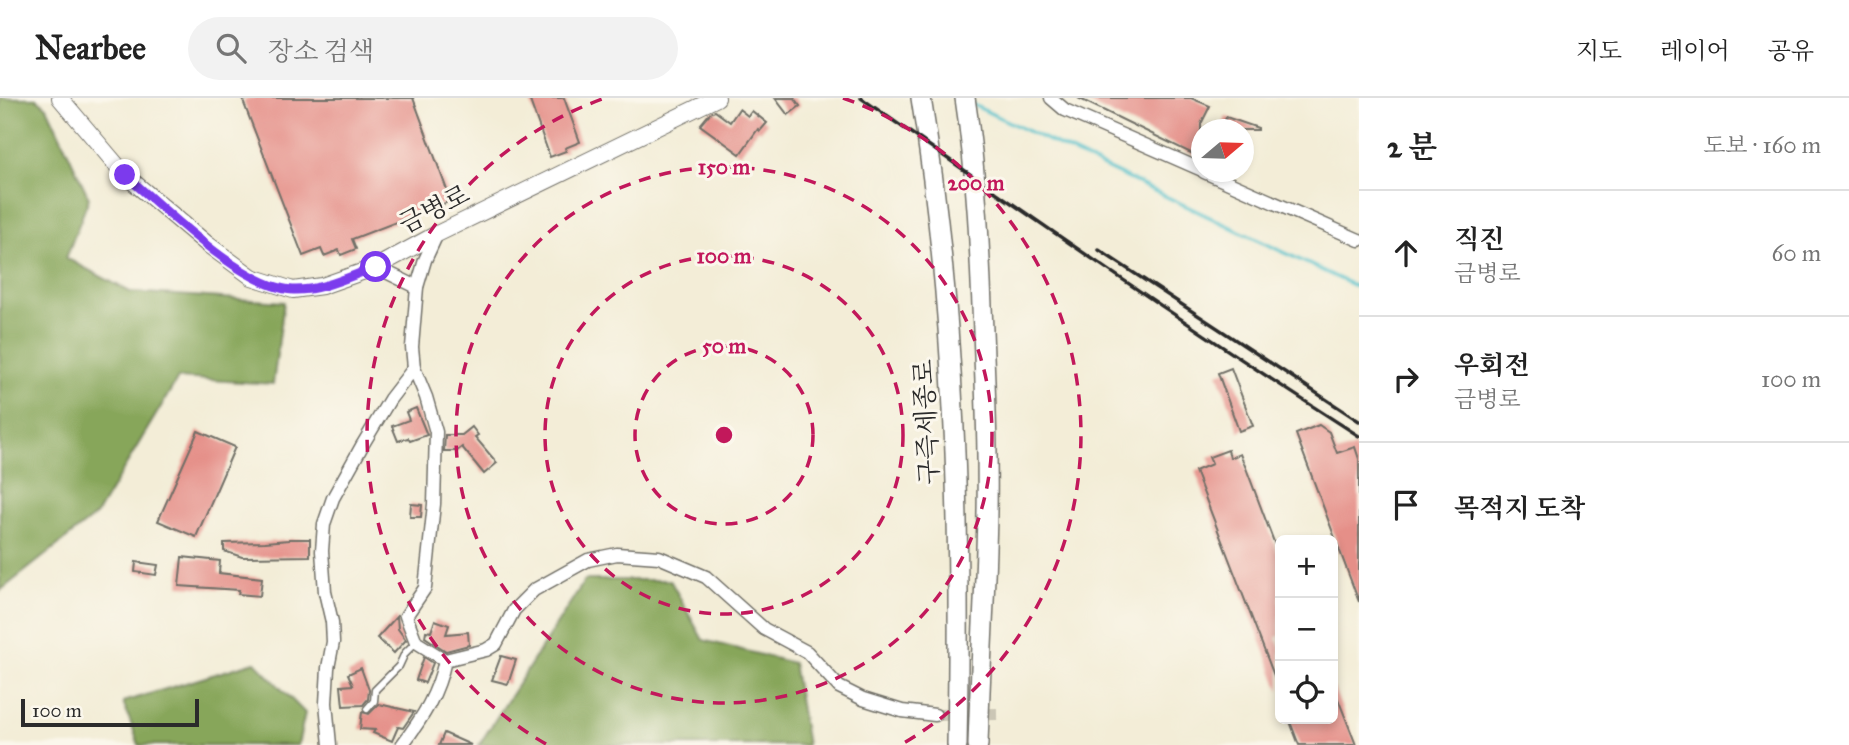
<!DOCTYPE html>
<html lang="ko">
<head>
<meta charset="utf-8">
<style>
  :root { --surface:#fff; --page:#f2f2f2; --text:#222; --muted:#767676; --line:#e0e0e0 }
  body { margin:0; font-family:"IM FELL Great Primer","Noto Serif KR",serif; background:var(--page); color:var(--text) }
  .controls { position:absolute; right:21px; bottom:21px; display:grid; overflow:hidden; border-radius:10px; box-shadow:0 4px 10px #0003 }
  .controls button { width:63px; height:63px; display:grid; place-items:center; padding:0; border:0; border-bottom:2px solid var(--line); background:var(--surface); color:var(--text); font:35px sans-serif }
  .compass { position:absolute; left:1191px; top:21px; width:63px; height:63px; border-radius:50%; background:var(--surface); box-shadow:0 4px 10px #0003; rotate:71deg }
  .scale { position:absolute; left:21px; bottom:18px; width:178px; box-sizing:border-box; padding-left:7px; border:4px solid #2b2b2b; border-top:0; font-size:19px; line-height:24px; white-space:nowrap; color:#2b2b2b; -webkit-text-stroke:5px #fbf7ec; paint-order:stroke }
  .stop { position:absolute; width:21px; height:21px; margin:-16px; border:5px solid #7c3aed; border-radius:50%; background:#fff }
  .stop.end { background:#7c3aed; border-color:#fff; box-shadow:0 2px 7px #0008 }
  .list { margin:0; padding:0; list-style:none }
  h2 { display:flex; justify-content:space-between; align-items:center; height:91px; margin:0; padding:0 28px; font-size:30px }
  h2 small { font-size:23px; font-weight:400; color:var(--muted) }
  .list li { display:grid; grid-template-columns:46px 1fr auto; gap:21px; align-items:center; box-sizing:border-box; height:126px; padding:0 28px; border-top:2px solid var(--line) }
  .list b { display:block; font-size:26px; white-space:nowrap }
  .list p { margin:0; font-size:23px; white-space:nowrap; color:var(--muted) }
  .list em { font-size:23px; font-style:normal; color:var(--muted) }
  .icon { flex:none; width:38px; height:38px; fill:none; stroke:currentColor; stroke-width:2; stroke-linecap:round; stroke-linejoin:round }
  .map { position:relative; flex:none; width:1359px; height:647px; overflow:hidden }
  header { display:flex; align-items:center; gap:42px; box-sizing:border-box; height:98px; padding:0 35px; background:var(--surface); border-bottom:2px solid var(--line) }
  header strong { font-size:33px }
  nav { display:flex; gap:38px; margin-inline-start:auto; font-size:24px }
  .search { width:490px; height:63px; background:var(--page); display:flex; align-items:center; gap:18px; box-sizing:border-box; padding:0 24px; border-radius:38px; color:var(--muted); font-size:26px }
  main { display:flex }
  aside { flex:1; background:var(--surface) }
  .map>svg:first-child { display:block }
</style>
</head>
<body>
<header>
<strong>Nearbee</strong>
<div class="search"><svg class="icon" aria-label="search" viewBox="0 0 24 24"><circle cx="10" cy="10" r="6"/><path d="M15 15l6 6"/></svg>장소 검색</div>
<nav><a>지도</a><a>레이어</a><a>공유</a></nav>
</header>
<main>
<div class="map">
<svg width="1359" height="647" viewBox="0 0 1359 647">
  <rect width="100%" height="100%" fill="#fbf7ec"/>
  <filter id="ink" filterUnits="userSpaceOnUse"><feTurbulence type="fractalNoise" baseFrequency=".0143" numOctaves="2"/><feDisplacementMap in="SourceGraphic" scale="14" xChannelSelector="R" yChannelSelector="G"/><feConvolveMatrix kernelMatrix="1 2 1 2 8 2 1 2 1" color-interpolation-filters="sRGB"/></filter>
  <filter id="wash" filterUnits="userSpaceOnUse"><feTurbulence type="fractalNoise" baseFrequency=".00686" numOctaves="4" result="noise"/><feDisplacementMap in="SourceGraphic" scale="28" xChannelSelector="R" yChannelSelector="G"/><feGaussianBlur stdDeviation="1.57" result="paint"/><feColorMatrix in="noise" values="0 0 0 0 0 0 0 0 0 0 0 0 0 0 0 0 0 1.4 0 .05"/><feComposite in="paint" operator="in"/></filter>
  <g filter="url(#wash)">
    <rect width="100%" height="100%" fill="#f3edd7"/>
    <g fill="#87a65a" stroke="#596842" stroke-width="2">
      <polygon points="0,0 36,0 47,9 89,100 66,160 130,194 284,204 273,286 178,280 96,417 0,493"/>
      <polygon points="585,482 670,482 703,542 793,565 807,647 479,647"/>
      <polygon points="255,564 305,615 298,647 139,647 123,604"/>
    </g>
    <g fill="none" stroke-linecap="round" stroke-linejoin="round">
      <polyline stroke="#53c1cb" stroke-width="3.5" points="973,7 1359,190"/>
    </g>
    <g id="blocks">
      <g fill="#e58f88">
        <polygon points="250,0 413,0 451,103 352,141 356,151 341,157 339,152 324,158 321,151 303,158 243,3"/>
        <polygon points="529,0 564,0 580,44 565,50 566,53 550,59"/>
        <polygon points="775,0 794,0 800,8 788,17"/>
        <polygon points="1078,0 1191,0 1210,8 1201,26 1201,60"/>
        <polygon points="739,11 748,18 752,13 767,25 760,33 758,31 740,56 700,27 710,15 715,13 730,24"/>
        <polygon points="1226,19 1258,30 1258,32 1222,32"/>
        <polygon points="1231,270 1253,328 1239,333 1218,275"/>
        <polygon points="416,310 427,337 410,343 408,340 398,343 392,328 409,322 406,314"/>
        <polygon points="1319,327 1329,334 1337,355 1355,349 1359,361 1359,504 1296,336"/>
        <polygon points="472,329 478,337 475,339 497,365 484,376 462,349 457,353 444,353 445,337 462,337"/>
        <polygon points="198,333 235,349 196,439 158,423"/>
        <polygon points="1228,352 1230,360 1240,356 1246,370 1280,460 1280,538 1276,539 1280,550 1280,593 1195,373 1212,366 1209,359"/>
        <polygon points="411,406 422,407 421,419 410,419"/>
        <polygon points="289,441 310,441 310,458 242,459 224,453 224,445 265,444 289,442"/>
        <polygon points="182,459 220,463 219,475 262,480 260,498 238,496 239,492 179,488"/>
        <polygon points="136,464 158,467 156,477 135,474"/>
        <polygon points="397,518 398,531 406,542 394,555 377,540"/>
        <polygon points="435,522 449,527 446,536 468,534 469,547 446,553 425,539 426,533 431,534"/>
        <polygon points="501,558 516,562 508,586 492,582"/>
        <polygon points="424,559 433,565 425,585 416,582"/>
        <polygon points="361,570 369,592 368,601 363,607 343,608 341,588 353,587 348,576"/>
        <polygon points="1333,588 1356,647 1299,647 1289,621 1333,621"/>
        <polygon points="379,606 414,614 403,630 398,629 392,643 373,635 375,632 360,631 362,614 369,616"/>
        <polygon points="444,635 471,647 439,647"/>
      </g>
    </g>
  </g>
  <g filter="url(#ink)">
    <use href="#blocks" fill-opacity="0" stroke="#716f67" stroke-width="2"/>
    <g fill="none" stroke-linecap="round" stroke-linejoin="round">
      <polyline stroke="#cbc6b5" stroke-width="12" stroke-dasharray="12 6" stroke-linecap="butt" points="935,617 997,616"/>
      <defs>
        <polyline id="service" points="367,611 374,603 375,592 399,568 405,555 416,544"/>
        <g id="minor">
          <polyline points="1051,0 1065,12 1202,72"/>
          <polyline points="1204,74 1359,142"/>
          <polyline points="376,169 417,189"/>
          <polyline points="445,562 486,552 496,546 514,512 534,492 588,462 617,456 659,459 706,479 764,531 807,554 839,589 863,601 902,613 935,617"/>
          <polyline points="330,647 326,605 328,570 333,544 332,524 325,494 322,453 324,426 333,400 363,346 390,301 414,270"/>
          <path d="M402,647C423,619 438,596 445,562L416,544L406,518L425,490L434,406L436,334L426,299L414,270L412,249L417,189L425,162L437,136"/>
        </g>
        <polyline id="tertiary" points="60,0 125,77 207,146 252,179 293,192 322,188 376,169 437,136 717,0"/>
        <g id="trunk">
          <path d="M921,0C956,213 961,431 957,647"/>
          <path d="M965,0C977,77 980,155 983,233C986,305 989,378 986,451C984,516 980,581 978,647"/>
        </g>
      </defs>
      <use href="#service" stroke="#716f67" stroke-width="9"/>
      <use href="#minor" stroke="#716f67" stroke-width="15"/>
      <use href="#tertiary" stroke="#716f67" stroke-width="18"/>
      <use href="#trunk" stroke="#716f67" stroke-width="22"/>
      <use href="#service" stroke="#fff" stroke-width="6"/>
      <use href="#minor" stroke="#fff" stroke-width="12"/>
      <use href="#tertiary" stroke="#fff" stroke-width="16"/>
      <use href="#trunk" stroke="#fff" stroke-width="19"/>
      <g stroke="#2b2b2b" stroke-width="3.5">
        <path d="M861,0C1025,115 1190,230 1359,338"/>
        <polyline points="1099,152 1359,323"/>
      </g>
    </g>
  </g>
  <g fill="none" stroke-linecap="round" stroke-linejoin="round" filter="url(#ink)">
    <path stroke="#7c3aed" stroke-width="9" d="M125,77C163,109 243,190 293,192C321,193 350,178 376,169"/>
  </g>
  <g fill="none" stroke="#c2185b" stroke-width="3.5" stroke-dasharray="12 9">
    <circle cx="724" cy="337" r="89"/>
    <circle cx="724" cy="337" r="179"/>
    <circle cx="724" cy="337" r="268"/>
    <path d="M546 646A357 357 0 0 1 605 0M843 0A357 357 0 0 1 902 646"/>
  </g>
  <g text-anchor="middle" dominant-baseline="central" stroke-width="6" stroke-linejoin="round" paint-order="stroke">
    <g font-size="26" fill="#2b2b2b" stroke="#fbf7ec">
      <text transform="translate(434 111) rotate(-27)">금병로</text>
      <text transform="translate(926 324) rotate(-93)">구즉세종로</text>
    </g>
  </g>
  <circle cx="724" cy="337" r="10" fill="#c2185b" stroke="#fbf7ec" stroke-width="3.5"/>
  <g font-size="21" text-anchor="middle" font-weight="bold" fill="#c2185b" stroke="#fbf7ec" stroke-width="6" stroke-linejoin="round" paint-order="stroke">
    <text x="724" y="76">150 m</text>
    <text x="976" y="92">200 m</text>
    <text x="724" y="165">100 m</text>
    <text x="724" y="255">50 m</text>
  </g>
</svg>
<div class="controls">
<button>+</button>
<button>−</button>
<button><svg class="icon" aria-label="locate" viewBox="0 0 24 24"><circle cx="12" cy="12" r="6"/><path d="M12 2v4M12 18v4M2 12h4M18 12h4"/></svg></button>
</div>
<svg class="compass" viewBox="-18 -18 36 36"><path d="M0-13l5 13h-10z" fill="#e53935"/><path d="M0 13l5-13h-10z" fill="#767676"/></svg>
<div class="scale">100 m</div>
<div class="stop" style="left:376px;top:169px"></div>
<div class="stop end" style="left:125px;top:77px"></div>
</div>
<aside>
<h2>2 분<small>도보 · 160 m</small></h2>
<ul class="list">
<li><svg class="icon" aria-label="ahead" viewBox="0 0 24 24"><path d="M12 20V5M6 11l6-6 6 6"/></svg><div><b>직진</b><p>금병로</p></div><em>60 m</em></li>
<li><svg class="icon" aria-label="right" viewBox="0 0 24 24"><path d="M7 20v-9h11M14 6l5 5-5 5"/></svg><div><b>우회전</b><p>금병로</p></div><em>100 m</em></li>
<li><svg class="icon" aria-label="arrive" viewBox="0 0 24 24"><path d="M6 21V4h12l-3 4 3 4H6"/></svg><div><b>목적지 도착</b></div></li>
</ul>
</aside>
</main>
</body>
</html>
